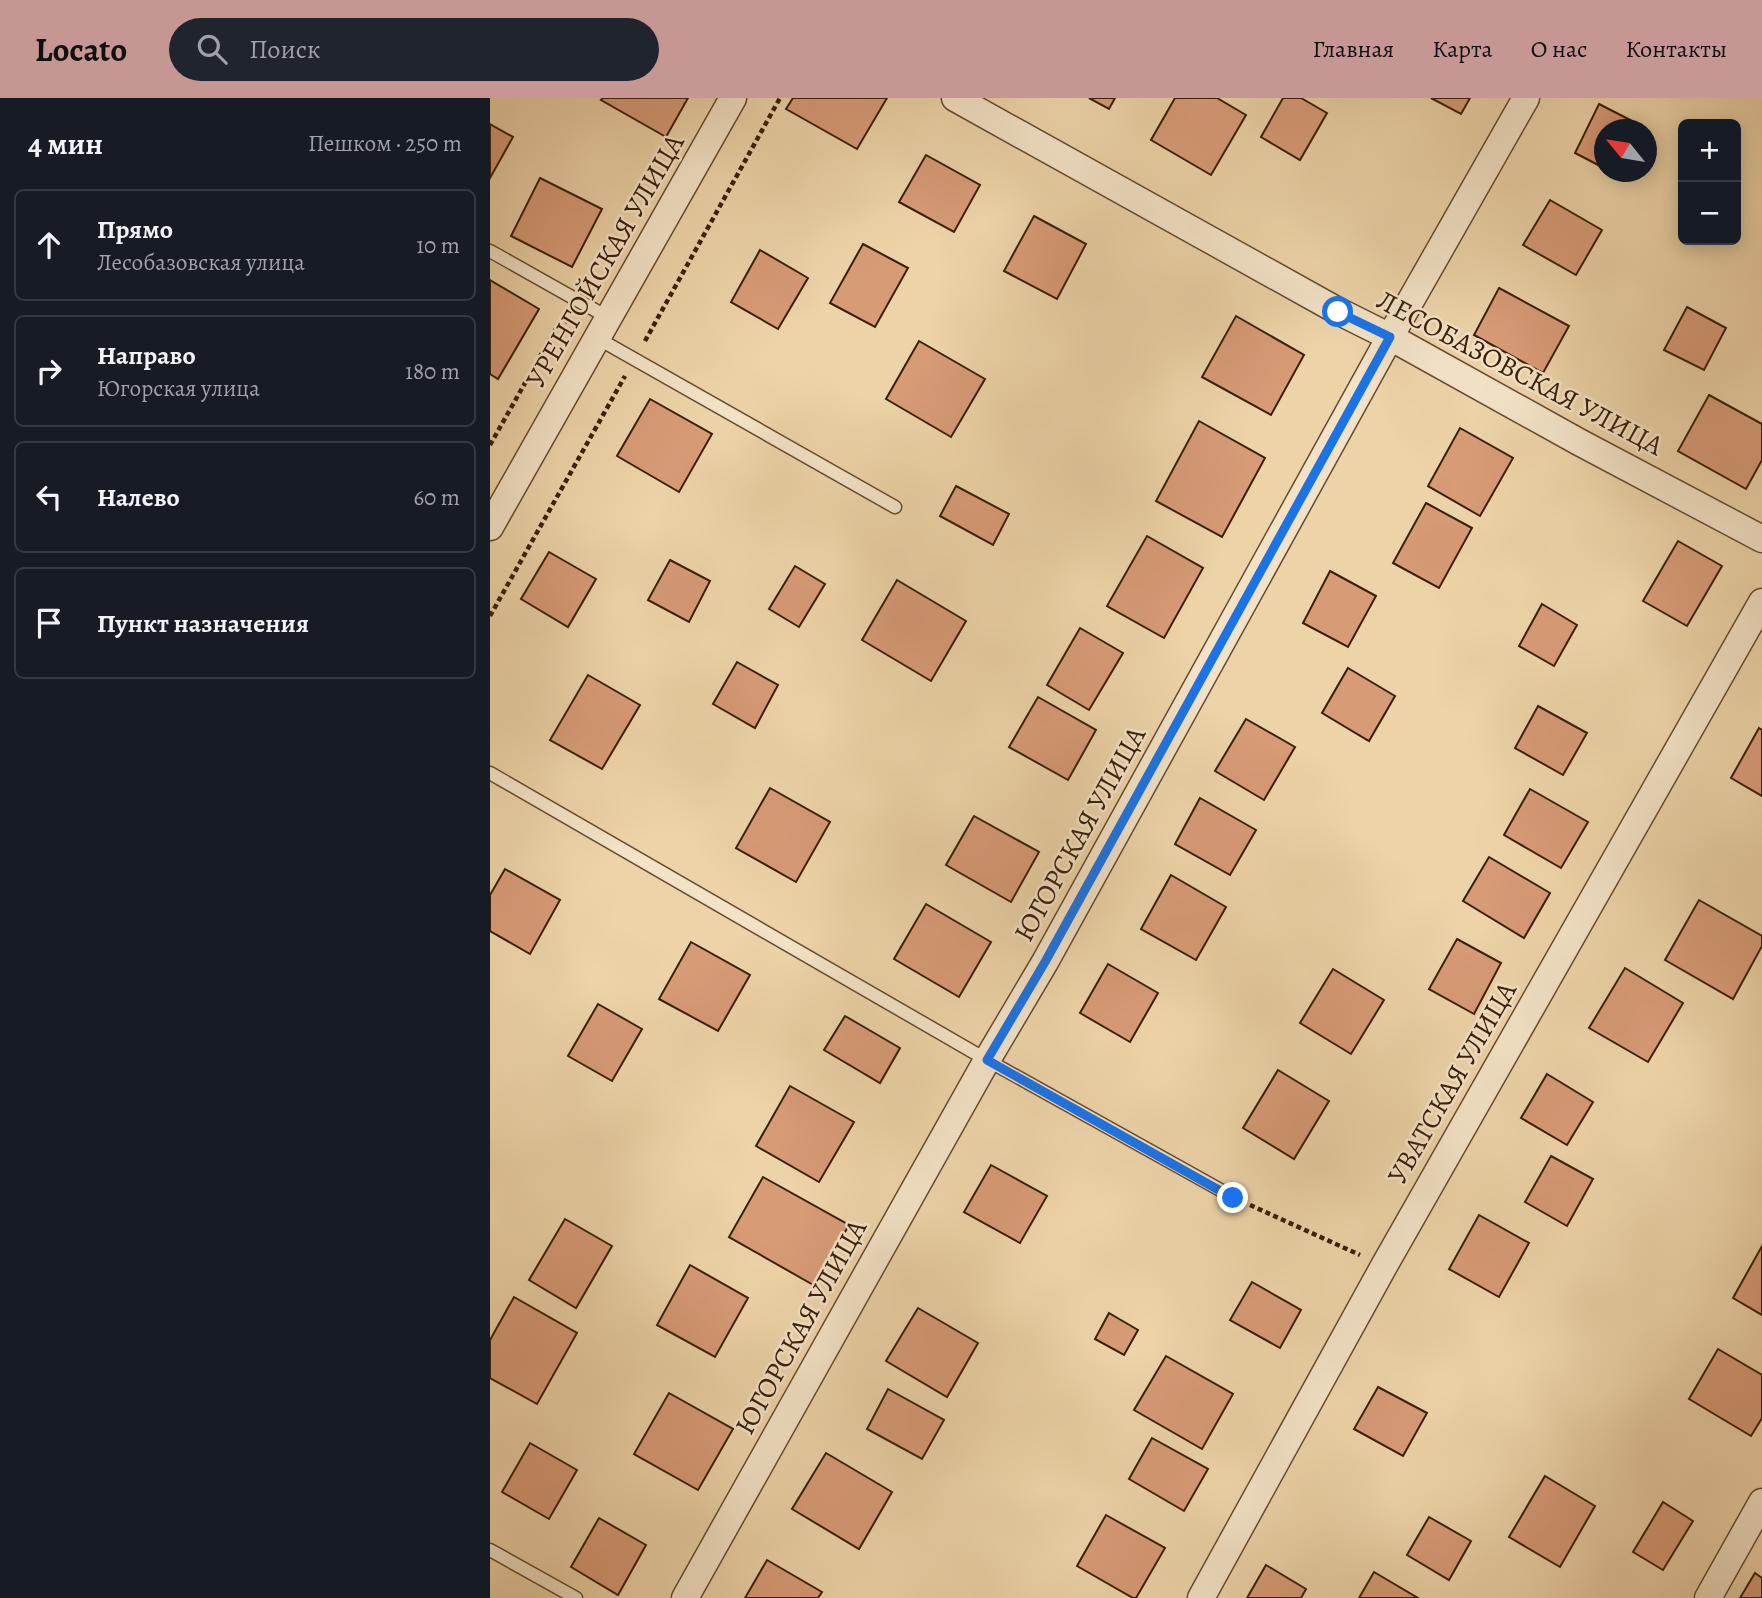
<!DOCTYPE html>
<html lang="ru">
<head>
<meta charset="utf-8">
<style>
  :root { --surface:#171b24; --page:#20242c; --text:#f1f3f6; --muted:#9ea1a6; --line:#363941; --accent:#c59692 }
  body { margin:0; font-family:Alegreya,serif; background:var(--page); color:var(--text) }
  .controls { position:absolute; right:21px; top:21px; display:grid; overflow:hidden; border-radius:10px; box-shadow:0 4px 18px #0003 }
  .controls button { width:63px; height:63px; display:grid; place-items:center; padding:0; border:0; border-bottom:2px solid var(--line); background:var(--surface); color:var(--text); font:35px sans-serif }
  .compass { position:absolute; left:1104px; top:21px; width:63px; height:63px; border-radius:50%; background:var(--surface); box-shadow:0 4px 18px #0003; rotate:300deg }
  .stop { position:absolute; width:21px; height:21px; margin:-16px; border:5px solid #1a73e8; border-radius:50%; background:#fff }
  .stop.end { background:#1a73e8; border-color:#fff; box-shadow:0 2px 7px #0008 }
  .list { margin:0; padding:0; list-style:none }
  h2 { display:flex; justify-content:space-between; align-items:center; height:91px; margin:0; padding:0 28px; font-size:30px }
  h2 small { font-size:23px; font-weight:400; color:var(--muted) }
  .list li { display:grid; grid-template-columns:46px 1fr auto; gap:21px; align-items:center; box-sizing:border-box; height:112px; margin:0 14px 14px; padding:0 14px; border:2px solid var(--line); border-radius:10px }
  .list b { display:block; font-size:26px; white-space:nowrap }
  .list p { margin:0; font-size:23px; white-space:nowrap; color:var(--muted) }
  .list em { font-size:23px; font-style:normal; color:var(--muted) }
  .icon { flex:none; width:38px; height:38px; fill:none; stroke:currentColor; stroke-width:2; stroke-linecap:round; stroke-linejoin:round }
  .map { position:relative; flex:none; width:1272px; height:1500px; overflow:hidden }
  header { display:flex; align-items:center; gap:42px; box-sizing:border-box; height:98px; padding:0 35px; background:var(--accent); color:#111 }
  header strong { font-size:33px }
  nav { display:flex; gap:38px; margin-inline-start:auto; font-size:24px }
  .search { width:490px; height:63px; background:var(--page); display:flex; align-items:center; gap:18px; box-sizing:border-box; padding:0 24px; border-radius:38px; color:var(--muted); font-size:26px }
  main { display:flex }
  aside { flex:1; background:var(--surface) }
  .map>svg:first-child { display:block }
</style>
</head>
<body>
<header>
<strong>Locato</strong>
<div class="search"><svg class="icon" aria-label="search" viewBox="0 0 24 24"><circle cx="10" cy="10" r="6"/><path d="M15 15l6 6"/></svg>Поиск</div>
<nav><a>Главная</a><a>Карта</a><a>О нас</a><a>Контакты</a></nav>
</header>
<main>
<aside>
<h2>4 мин<small>Пешком · 250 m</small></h2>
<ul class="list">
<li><svg class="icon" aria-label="ahead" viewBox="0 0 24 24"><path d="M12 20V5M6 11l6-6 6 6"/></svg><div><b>Прямо</b><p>Лесобазовская улица</p></div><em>10 m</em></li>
<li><svg class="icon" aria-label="right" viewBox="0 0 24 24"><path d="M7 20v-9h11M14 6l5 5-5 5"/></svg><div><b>Направо</b><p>Югорская улица</p></div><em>180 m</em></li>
<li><svg class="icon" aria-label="left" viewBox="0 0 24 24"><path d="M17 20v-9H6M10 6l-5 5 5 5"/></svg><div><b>Налево</b></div><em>60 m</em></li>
<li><svg class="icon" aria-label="arrive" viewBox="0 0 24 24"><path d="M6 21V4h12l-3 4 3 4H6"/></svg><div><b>Пункт назначения</b></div></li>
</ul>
</aside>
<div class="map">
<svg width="1272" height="1500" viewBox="0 0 1272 1500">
  <rect width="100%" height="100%" fill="#edd3a8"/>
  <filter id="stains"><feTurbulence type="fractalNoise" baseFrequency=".00286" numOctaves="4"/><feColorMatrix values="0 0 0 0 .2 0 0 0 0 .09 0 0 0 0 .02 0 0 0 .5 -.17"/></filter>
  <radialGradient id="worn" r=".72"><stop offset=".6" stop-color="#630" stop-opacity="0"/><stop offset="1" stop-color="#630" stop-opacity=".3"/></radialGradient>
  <g fill="#d79b76" stroke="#391e06" stroke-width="2">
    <polygon points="113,0 198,0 176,39 111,2"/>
    <polygon points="303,0 397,0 367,51 296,11"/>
    <polygon points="599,0 625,0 619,11"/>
    <polygon points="685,0 727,0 756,17 721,77 661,42"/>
    <polygon points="793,0 811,0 837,15 810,62 771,39"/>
    <polygon points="941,0 980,0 971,16"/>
    <polygon points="1109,6 1152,28 1150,32 1114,32 1114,70 1085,55"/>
    <polygon points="0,26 23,39 0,80"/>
    <polygon points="436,57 490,87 464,134 409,104"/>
    <polygon points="50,80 112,111 82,169 21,138"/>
    <polygon points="1060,102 1112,132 1086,177 1033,147"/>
    <polygon points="544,118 596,146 567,201 514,173"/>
    <polygon points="373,146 418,170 385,229 340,205"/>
    <polygon points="270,152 318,180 288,231 241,204"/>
    <polygon points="0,182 49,211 8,281 0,276"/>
    <polygon points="1009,190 1079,228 1053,275 984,237"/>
    <polygon points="1197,209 1236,230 1214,272 1174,252"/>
    <polygon points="746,218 814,257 781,317 712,279"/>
    <polygon points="429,243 495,281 461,339 396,301"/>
    <polygon points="1219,297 1272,326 1272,362 1256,391 1188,353"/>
    <polygon points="160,301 222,336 189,394 127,358"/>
    <polygon points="709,323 775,360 732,439 666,403"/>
    <polygon points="970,330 1023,360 990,418 938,388"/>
    <polygon points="466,388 519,416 503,447 450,418"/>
    <polygon points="936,405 982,430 949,490 903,465"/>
    <polygon points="657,438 713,470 674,540 617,508"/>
    <polygon points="1188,443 1232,468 1197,528 1153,503"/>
    <polygon points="59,454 106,481 78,529 31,501"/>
    <polygon points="180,462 220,483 199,524 158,502"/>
    <polygon points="305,468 335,486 309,529 279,511"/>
    <polygon points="840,473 886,498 858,549 813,525"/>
    <polygon points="407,482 476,523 441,583 372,542"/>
    <polygon points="1052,506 1087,527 1064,568 1029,548"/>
    <polygon points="590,530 633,555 599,612 557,587"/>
    <polygon points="247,564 288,587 265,630 223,606"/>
    <polygon points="858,570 905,598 879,643 832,615"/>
    <polygon points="98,577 150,607 112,671 60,642"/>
    <polygon points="548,599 606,632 578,682 519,649"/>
    <polygon points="1048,608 1097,635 1073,677 1025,650"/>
    <polygon points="756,621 805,649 774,702 725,673"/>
    <polygon points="1269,630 1272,632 1272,698 1241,680"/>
    <polygon points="280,690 340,724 306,784 246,750"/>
    <polygon points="1040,691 1098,724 1071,770 1014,737"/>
    <polygon points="710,700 766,732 740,777 685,746"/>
    <polygon points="484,718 549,754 521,804 456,767"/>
    <polygon points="999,759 1060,795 1034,840 973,803"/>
    <polygon points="15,771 70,802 40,856 0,833 0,797"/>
    <polygon points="681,777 736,809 706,862 651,831"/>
    <polygon points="1209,802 1272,838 1272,848 1243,901 1175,862"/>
    <polygon points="436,806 501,844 469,899 404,861"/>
    <polygon points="967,841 1011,865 984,916 939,891"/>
    <polygon points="201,844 260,877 228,933 169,901"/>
    <polygon points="618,866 668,895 640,944 590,915"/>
    <polygon points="1135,870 1193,905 1158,964 1099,930"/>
    <polygon points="843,871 894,902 861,956 810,925"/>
    <polygon points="108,906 152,931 122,983 78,958"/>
    <polygon points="355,918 410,950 390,985 334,952"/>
    <polygon points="788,972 839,1003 804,1061 753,1030"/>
    <polygon points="1057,976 1103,1004 1077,1047 1031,1020"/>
    <polygon points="300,988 364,1024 329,1084 266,1048"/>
    <polygon points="1061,1058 1103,1081 1077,1128 1035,1104"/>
    <polygon points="501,1067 557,1098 530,1145 474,1114"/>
    <polygon points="273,1079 359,1127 325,1188 239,1139"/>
    <polygon points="989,1117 1039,1145 1009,1199 959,1171"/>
    <polygon points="75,1121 122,1148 86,1210 39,1182"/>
    <polygon points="1272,1148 1272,1217 1243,1200"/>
    <polygon points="200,1167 258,1200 225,1259 167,1227"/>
    <polygon points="762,1184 811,1212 790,1250 740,1222"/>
    <polygon points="24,1199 87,1235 47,1306 0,1280 0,1242"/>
    <polygon points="428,1210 488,1245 457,1299 396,1263"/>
    <polygon points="619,1215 648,1232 634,1257 605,1241"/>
    <polygon points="1228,1251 1272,1277 1272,1320 1261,1338 1199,1301"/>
    <polygon points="676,1258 743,1296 712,1351 644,1312"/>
    <polygon points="888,1289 937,1315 913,1358 864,1331"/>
    <polygon points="398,1291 454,1322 432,1361 377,1331"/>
    <polygon points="179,1295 243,1331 208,1392 144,1356"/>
    <polygon points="662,1340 718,1371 694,1413 639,1381"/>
    <polygon points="40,1345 87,1372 59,1421 12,1394"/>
    <polygon points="336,1355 402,1394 369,1451 302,1411"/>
    <polygon points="1055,1378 1105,1408 1070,1469 1019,1439"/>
    <polygon points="1173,1404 1203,1423 1173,1472 1143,1454"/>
    <polygon points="616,1417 675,1450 646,1500 643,1500 587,1468"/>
    <polygon points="939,1419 981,1443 959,1482 917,1457"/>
    <polygon points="109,1420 156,1447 128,1497 81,1469"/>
    <polygon points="277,1462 332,1494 328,1500 255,1500"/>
    <polygon points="776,1467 816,1491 811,1500 757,1500"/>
    <polygon points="884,1474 928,1500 869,1500"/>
    <polygon points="1265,1475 1272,1480 1272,1500 1250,1500"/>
  </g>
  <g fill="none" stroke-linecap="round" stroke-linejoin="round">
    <defs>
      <g id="service">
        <polyline points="0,153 119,220"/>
        <polyline points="107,240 405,409"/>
        <polyline points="0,675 497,962 743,1099"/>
        <polyline points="0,1452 86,1500"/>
      </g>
      <g id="minor">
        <polyline points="465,0 848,213 900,239 1089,344 1272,441"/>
        <polyline points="0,429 243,0"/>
        <polyline points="195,1500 497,962 555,864 900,239 1036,0"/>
        <polyline points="711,1500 894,1168 1272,504"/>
        <polyline points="1218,1500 1272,1404"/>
      </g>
    </defs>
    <use href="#service" stroke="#664b2e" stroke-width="15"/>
    <use href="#minor" stroke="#664b2e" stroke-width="29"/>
    <g stroke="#391e06" stroke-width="4.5" stroke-dasharray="5 3.5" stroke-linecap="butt">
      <polyline points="155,243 290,0"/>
      <polyline points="0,347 65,232 79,221"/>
      <polyline points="0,518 135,278"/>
      <polyline points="760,1107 870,1157"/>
    </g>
    <use href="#service" stroke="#f3e2c6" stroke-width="12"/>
    <use href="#minor" stroke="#f3e2c6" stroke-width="26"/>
  </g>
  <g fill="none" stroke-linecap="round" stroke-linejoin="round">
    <polyline stroke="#1a73e8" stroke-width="9" points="743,1100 497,962 555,864 900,239 848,214"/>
  </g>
  <g text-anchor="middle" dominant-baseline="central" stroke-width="5" stroke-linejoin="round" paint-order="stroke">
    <g font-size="28" fill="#391e06" stroke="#f3e2c6">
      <text transform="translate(115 163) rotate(-60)">УРЕНГОЙСКАЯ УЛИЦА</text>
      <text transform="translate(1030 275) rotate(28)">ЛЕСОБАЗОВСКАЯ УЛИЦА</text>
      <text transform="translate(590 736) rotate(-61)">ЮГОРСКАЯ УЛИЦА</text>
      <text transform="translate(962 985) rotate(-60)">УВАТСКАЯ УЛИЦА</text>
      <text transform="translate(311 1229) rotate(-61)">ЮГОРСКАЯ УЛИЦА</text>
    </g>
  </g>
  <rect width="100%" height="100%" filter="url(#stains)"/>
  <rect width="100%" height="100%" fill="url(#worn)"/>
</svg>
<div class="controls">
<button>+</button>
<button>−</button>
</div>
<svg class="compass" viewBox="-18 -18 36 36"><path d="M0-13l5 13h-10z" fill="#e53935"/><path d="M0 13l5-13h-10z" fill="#9ea1a6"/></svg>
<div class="stop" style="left:848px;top:214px"></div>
<div class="stop end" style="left:743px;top:1100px"></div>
</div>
</main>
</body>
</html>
